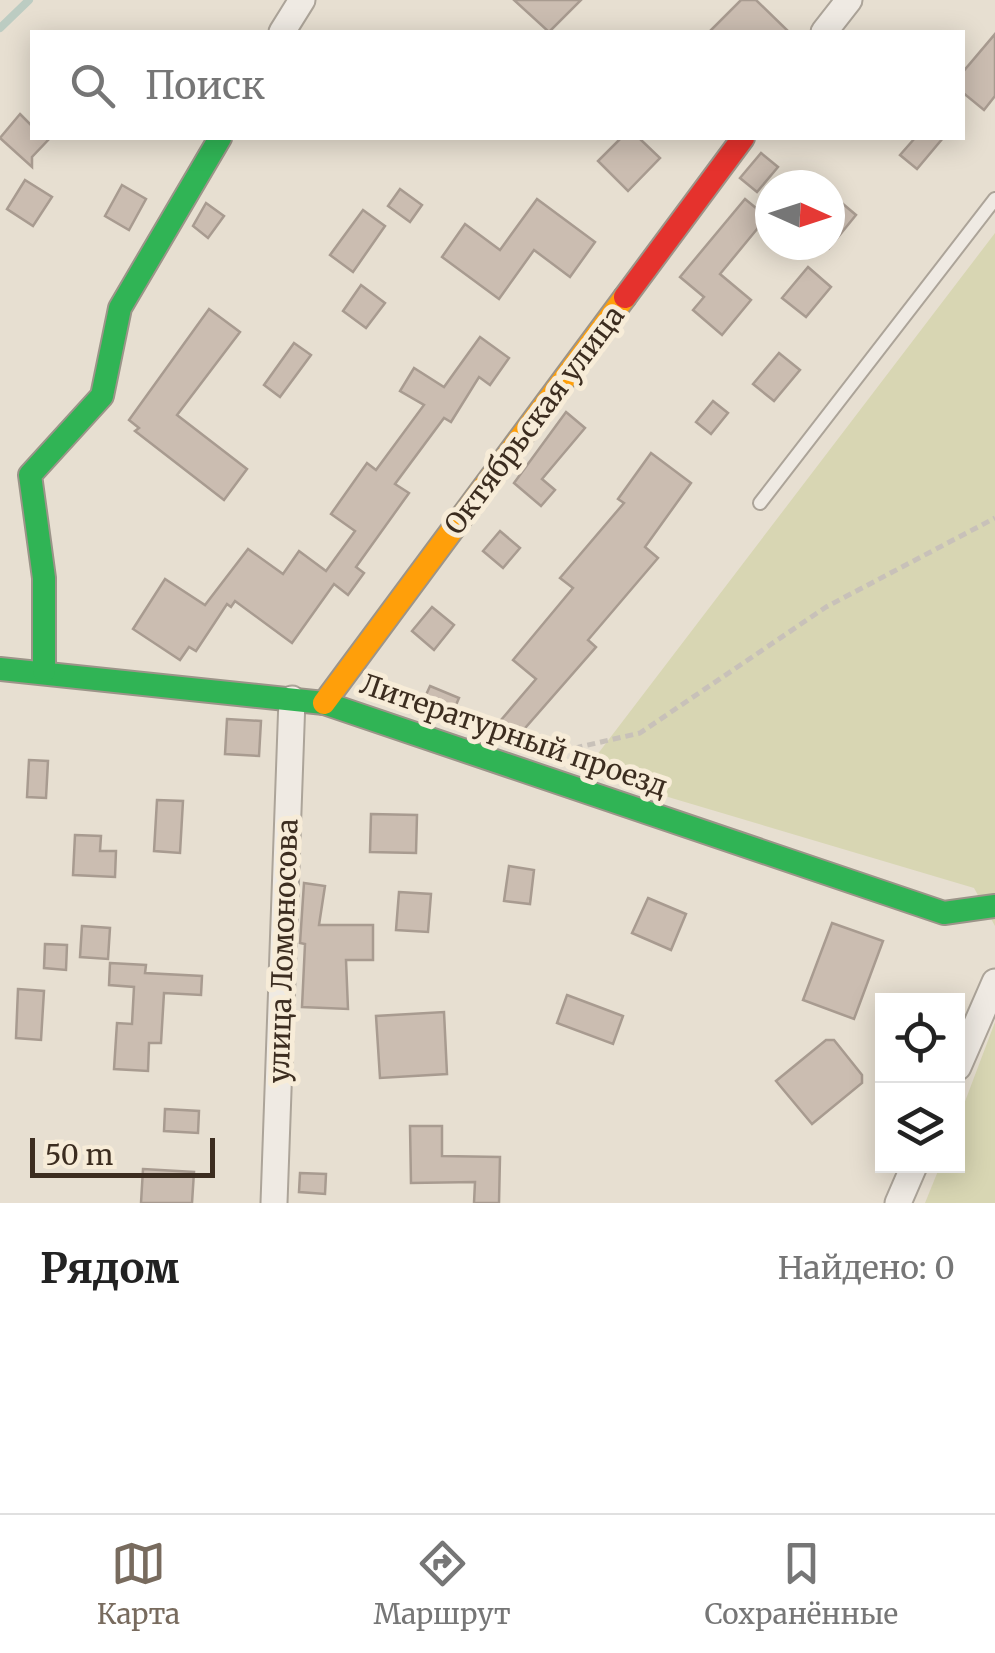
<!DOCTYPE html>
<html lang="ru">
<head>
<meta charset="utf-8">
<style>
  :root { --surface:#fff; --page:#f2f2f2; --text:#222; --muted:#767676; --line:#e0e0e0; --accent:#786b5e }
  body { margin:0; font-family:Merriweather,serif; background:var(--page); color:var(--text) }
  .controls { position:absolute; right:30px; bottom:30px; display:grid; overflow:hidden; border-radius:0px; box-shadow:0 5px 25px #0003 }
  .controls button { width:90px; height:90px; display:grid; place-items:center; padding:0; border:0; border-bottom:2px solid var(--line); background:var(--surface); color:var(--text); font:50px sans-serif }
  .compass { position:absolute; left:755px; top:170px; width:90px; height:90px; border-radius:50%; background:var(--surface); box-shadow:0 5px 25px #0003; rotate:93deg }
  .scale { position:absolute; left:30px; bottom:25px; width:185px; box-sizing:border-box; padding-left:10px; border:5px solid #3c2d20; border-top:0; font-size:28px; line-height:35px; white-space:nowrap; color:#3c2d20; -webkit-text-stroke:8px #f7ecd8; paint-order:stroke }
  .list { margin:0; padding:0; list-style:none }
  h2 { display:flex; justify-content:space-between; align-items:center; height:130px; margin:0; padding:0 40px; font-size:42px }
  h2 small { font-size:32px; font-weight:400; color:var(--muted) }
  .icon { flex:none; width:55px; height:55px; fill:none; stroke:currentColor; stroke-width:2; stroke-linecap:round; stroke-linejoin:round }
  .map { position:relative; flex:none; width:995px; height:1203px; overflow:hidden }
  .search { position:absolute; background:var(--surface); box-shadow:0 5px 25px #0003; left:30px; right:30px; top:30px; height:110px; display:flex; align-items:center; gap:25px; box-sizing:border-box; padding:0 35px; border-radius:0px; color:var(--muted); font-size:38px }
  .sheet { height:310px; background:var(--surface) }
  nav { display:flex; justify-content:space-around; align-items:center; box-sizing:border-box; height:140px; border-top:2px solid var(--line); background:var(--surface); font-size:28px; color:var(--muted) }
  nav a { display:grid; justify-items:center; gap:5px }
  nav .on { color:var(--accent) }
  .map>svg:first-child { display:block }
</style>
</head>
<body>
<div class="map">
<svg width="995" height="1203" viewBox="0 0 995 1203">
  <rect width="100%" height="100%" fill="#e7dfd1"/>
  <g fill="#d8d6b3">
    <polygon points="995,233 995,926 974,888 584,772"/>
    <polygon points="995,1022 995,1203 925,1203 940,1166 958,1166 958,1120"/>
  </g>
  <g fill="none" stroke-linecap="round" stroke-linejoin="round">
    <polyline stroke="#bcccc2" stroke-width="8" points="0,28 29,0"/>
  </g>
  <g fill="#cbbdb1" stroke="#a89b90" stroke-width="2.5">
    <polygon points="514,0 581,0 549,32"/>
    <polygon points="741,0 756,0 789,32 709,32"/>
    <polygon points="995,34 995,96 984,110 962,92 962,73"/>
    <polygon points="20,114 32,126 32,138 50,138 32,157 32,167 0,138"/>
    <polygon points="621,138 639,138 660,158 628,191 598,161"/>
    <polygon points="915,138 943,138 917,169 900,155"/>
    <polygon points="761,153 778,167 757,192 740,178"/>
    <polygon points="25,180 52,197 33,226 7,209"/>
    <polygon points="122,185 146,199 129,230 105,216"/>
    <polygon points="400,189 422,205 410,222 388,206"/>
    <polygon points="830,193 856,215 830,247"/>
    <polygon points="537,199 595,242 570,277 534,250 499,299 442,257 465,224 500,250"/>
    <polygon points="745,199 767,217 720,274 751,300 722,335 693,310 704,297 680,277"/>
    <polygon points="206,203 224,216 208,238 193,226"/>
    <polygon points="363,210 385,226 353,272 330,255"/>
    <polygon points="808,267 831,287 806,317 782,298"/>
    <polygon points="361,285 385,303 366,328 343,311"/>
    <polygon points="209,309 240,332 177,415 247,469 224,500 135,431 139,428 129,420"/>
    <polygon points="480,337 509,358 490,385 479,377 451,422 444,418 395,484 409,493 356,567 364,573 348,595 334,584 292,643 235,601 231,607 227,604 196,651 189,647 180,660 133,629 165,579 205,605 248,549 283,574 299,551 326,571 355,531 331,514 367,463 376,470 424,405 400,391 414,368 444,387"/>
    <polygon points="294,343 311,355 280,397 264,385"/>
    <polygon points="779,353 800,370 774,401 753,384"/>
    <polygon points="713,401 728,413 711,434 696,422"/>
    <polygon points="566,412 585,428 542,479 555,490 541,506 514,483"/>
    <polygon points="651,453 691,483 645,547 658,558 588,640 596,647 519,735 501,720 536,679 513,660 573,588 560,578 624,503 618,499"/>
    <polygon points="500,531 520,548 503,568 483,551"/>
    <polygon points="432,607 454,625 434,650 412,631"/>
    <polygon points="430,686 459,698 450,719 421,706"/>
    <polygon points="227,719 261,721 259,756 225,754"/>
    <polygon points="29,760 48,761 46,798 27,797"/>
    <polygon points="157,800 183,801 180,853 154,851"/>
    <polygon points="371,814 417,815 416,853 370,852"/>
    <polygon points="75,835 101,836 100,851 116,851 115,877 73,875"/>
    <polygon points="509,866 534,870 530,904 504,901"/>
    <polygon points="304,883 325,886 319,925 373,925 373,960 346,960 348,1009 302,1007 305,944 300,943"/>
    <polygon points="399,892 431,894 428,932 396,930"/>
    <polygon points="648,898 686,914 671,950 632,933"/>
    <polygon points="832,923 883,941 854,1019 803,1000"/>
    <polygon points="82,926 110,928 108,959 80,957"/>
    <polygon points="45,944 67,945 66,970 44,968"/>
    <polygon points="110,963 146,965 145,973 202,976 201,995 164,993 161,1043 149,1043 148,1071 114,1069 117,1023 132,1024 134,987 109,985"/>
    <polygon points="18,989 44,991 41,1040 16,1038"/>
    <polygon points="567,995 623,1016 613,1044 557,1023"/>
    <polygon points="444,1012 447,1074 380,1078 376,1016"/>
    <polygon points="826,1040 834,1040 862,1075 862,1083 812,1124 776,1081"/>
    <polygon points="165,1109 199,1111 198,1133 164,1131"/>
    <polygon points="410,1126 442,1126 442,1156 500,1157 499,1203 474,1203 475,1182 411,1183"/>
    <polygon points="143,1169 194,1172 192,1203 141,1203"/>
    <polygon points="300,1173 326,1174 325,1194 299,1192"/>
  </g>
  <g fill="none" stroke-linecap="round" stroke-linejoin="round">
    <defs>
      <polyline id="lane" points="760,503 995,199"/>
      <g id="street">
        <polyline points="282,32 302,0"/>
        <polyline points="824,32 849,0"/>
        <polyline points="958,1067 995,982"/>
        <polyline points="274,1203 292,699"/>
        <polyline points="898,1203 914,1166"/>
      </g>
      <g id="fast">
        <polyline points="0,669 324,703 944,913 995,906"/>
        <polyline points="44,671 44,578 30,475 102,396 120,308 220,138"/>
      </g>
      <polyline id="slow" points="324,703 625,297"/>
      <polyline id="jam" points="625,297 743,138"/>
    </defs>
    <use href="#lane" stroke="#aca499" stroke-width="16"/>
    <use href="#street" stroke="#aca499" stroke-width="29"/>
    <use href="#fast" stroke="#9c9489" stroke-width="26"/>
    <use href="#slow" stroke="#9c9489" stroke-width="26"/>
    <use href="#jam" stroke="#9c9489" stroke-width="26"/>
    <polyline stroke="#c8c1b9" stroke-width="5" stroke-dasharray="8 5" stroke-linecap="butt" points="562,751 640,733 826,607 995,518"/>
    <use href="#lane" stroke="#efeae3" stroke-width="12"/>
    <use href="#street" stroke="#efeae3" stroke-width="25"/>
    <use href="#fast" stroke="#30b455" stroke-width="22"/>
    <use href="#slow" stroke="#ff9f0a" stroke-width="22"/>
    <use href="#jam" stroke="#e5322d" stroke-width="22"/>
  </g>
  <g text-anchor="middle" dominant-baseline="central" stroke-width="10" stroke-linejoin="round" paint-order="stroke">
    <g font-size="28" fill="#3c2d20" stroke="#f7ecd8">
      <text transform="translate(534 420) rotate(-53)">Октябрьская улица</text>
      <text transform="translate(514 735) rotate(19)">Литературный проезд</text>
      <text transform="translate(283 951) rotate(-88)">улица Ломоносова</text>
    </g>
  </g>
</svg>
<div class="controls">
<button><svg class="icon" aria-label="locate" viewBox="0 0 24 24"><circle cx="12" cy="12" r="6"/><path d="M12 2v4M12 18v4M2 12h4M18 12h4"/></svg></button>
<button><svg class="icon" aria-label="layers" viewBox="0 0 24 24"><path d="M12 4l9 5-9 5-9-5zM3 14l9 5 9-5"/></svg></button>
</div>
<svg class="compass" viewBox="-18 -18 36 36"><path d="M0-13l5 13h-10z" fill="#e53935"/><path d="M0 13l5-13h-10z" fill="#767676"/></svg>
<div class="scale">50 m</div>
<div class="search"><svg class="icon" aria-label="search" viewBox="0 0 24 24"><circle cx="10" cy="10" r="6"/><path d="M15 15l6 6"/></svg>Поиск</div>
</div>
<section class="sheet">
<h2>Рядом<small>Найдено: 0</small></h2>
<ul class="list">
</ul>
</section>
<nav>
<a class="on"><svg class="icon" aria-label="map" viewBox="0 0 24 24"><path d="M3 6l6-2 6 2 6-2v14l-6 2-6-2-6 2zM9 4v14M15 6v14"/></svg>Карта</a>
<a><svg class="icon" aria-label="directions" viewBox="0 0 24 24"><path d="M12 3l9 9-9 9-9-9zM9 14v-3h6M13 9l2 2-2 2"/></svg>Маршрут</a>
<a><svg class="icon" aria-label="saved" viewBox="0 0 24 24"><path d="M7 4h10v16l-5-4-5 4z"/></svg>Сохранённые</a>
</nav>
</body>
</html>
